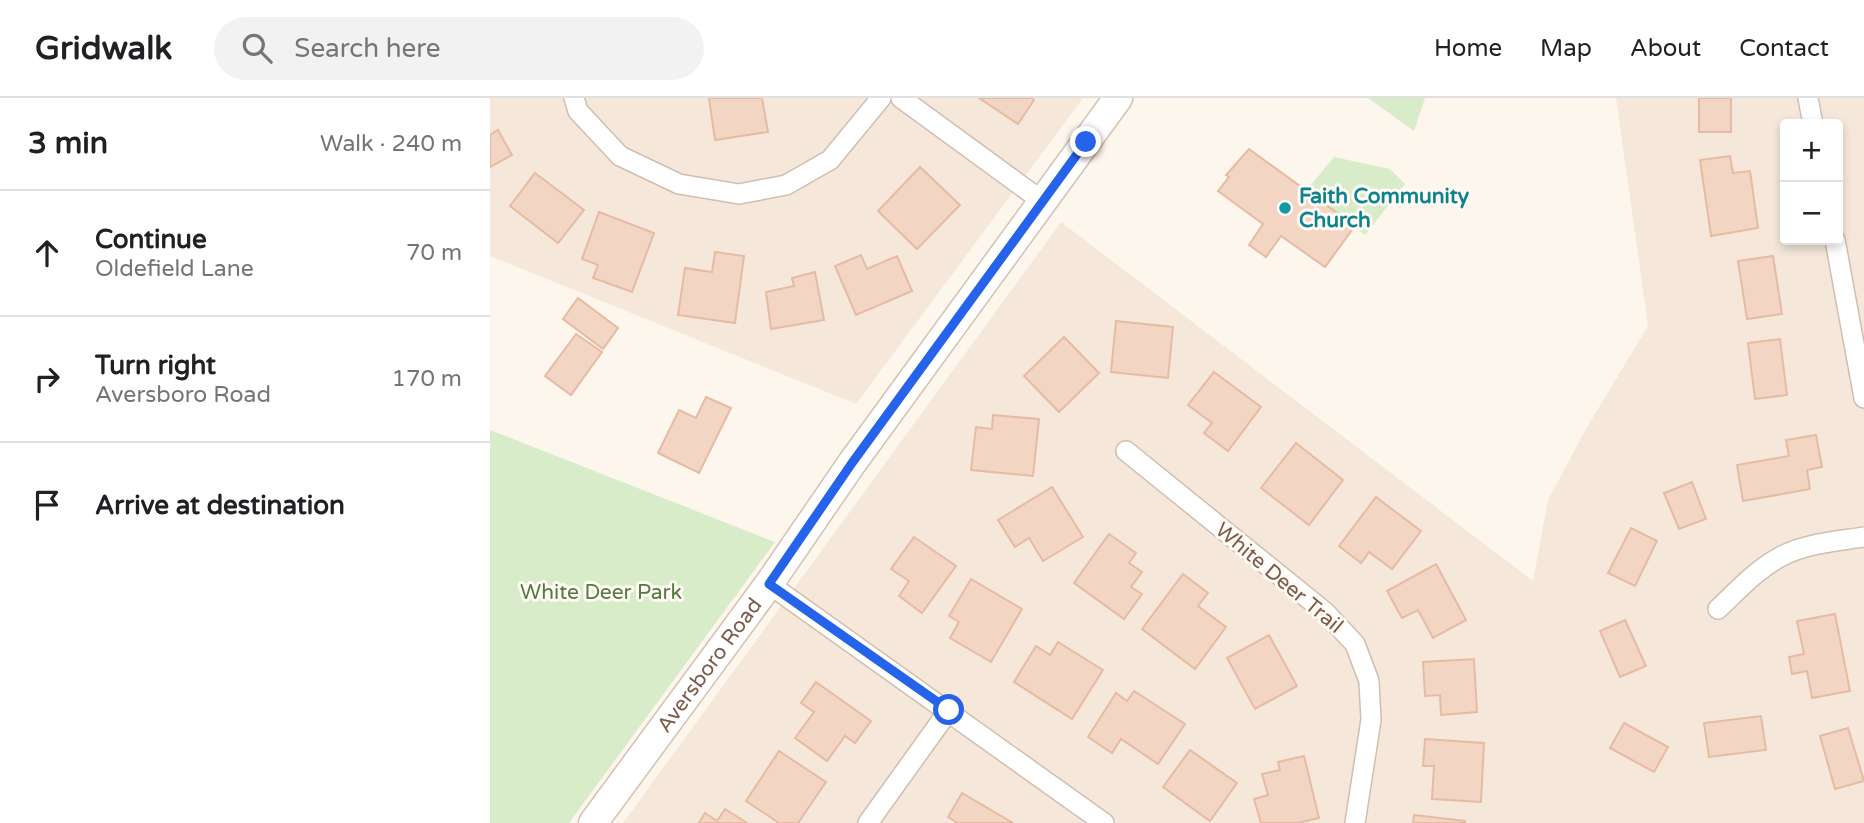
<!DOCTYPE html>
<html lang="en">
<head>
<meta charset="utf-8">
<style>
  :root { --surface:#fff; --page:#f2f2f2; --text:#202124; --muted:#757577; --line:#e0e0e0 }
  body { margin:0; font-family:"Varela Round",sans-serif; background:var(--page); color:var(--text) }
  .controls { position:absolute; right:21px; top:21px; display:grid; overflow:hidden; border-radius:7px; box-shadow:0 4px 10px #0003 }
  .controls button { width:63px; height:63px; display:grid; place-items:center; padding:0; border:0; border-bottom:2px solid var(--line); background:var(--surface); color:var(--text); font:35px sans-serif }
  .stop { position:absolute; width:21px; height:21px; margin:-16px; border:5px solid #2563eb; border-radius:50%; background:#fff }
  .stop.end { background:#2563eb; border-color:#fff; box-shadow:0 2px 7px #0008 }
  .list { margin:0; padding:0; list-style:none }
  h2 { display:flex; justify-content:space-between; align-items:center; height:91px; margin:0; padding:0 28px; font-size:30px }
  h2 small { font-size:23px; font-weight:400; color:var(--muted) }
  .list li { display:grid; grid-template-columns:46px 1fr auto; gap:21px; align-items:center; box-sizing:border-box; height:126px; padding:0 28px; border-top:2px solid var(--line) }
  .list b { display:block; font-size:26px; white-space:nowrap }
  .list p { margin:0; font-size:23px; white-space:nowrap; color:var(--muted) }
  .list em { font-size:23px; font-style:normal; color:var(--muted) }
  .icon { flex:none; width:38px; height:38px; fill:none; stroke:currentColor; stroke-width:2; stroke-linecap:round; stroke-linejoin:round }
  .map { position:relative; flex:none; width:1374px; height:725px; overflow:hidden }
  header { display:flex; align-items:center; gap:42px; box-sizing:border-box; height:98px; padding:0 35px; background:var(--surface); border-bottom:2px solid var(--line) }
  header strong { font-size:33px }
  nav { display:flex; gap:38px; margin-inline-start:auto; font-size:24px }
  .search { width:490px; height:63px; background:var(--page); display:flex; align-items:center; gap:18px; box-sizing:border-box; padding:0 24px; border-radius:38px; color:var(--muted); font-size:26px }
  main { display:flex }
  aside { flex:1; background:var(--surface) }
  .map>svg:first-child { display:block }
</style>
</head>
<body>
<header>
<strong>Gridwalk</strong>
<div class="search"><svg class="icon" aria-label="search" viewBox="0 0 24 24"><circle cx="10" cy="10" r="6"/><path d="M15 15l6 6"/></svg>Search here</div>
<nav><a>Home</a><a>Map</a><a>About</a><a>Contact</a></nav>
</header>
<main>
<aside>
<h2>3 min<small>Walk · 240 m</small></h2>
<ul class="list">
<li><svg class="icon" aria-label="ahead" viewBox="0 0 24 24"><path d="M12 20V5M6 11l6-6 6 6"/></svg><div><b>Continue</b><p>Oldefield Lane</p></div><em>70 m</em></li>
<li><svg class="icon" aria-label="right" viewBox="0 0 24 24"><path d="M7 20v-9h11M14 6l5 5-5 5"/></svg><div><b>Turn right</b><p>Aversboro Road</p></div><em>170 m</em></li>
<li><svg class="icon" aria-label="arrive" viewBox="0 0 24 24"><path d="M6 21V4h12l-3 4 3 4H6"/></svg><div><b>Arrive at destination</b></div></li>
</ul>
</aside>
<div class="map">
<svg width="1374" height="725" viewBox="0 0 1374 725">
  <rect width="100%" height="100%" fill="#fdf6ec"/>
  <g fill="#f5e8da" fill-rule="evenodd">
    <polygon points="0,0 593,0 366,306 0,158"/>
    <path d="M1126,0H1374V725H133L571,124L1043,483L1058,402L1097,329L1158,228ZM1295,26H1348V142H1295Z"/>
  </g>
  <g fill="#d8ecc9">
    <polygon points="878,0 935,0 924,33"/>
    <polygon points="844,59 900,71 915,86 875,137 816,93"/>
    <polygon points="0,332 285,444 79,725 0,725"/>
  </g>
  <g fill="#f3d5c3" stroke="#e6bba3" stroke-width="2">
    <polygon points="219,0 272,0 278,34 225,42"/>
    <polygon points="489,0 542,0 544,2 528,26"/>
    <rect x="1209" y="0" width="32" height="34"/>
    <polygon points="8,32 22,57 0,69 0,37"/>
    <polygon points="759,51 865,128 835,169 791,138 776,159 759,147 773,126 728,93 739,79 736,77"/>
    <polygon points="1240,58 1243,75 1260,73 1268,130 1221,138 1210,62"/>
    <polygon points="430,69 470,107 427,151 388,113"/>
    <polygon points="45,75 94,112 68,145 20,108"/>
    <polygon points="109,114 164,135 142,194 103,180 108,167 92,161"/>
    <polygon points="225,154 254,158 245,225 188,217 195,170 222,174"/>
    <polygon points="371,157 377,171 407,158 422,193 366,217 345,168"/>
    <polygon points="1283,158 1292,216 1257,221 1248,163"/>
    <polygon points="325,174 334,222 281,231 276,194 304,188 302,180"/>
    <polygon points="88,200 128,230 113,251 73,221"/>
    <polygon points="626,223 683,229 678,280 621,274"/>
    <polygon points="86,236 112,254 81,297 55,278"/>
    <polygon points="574,239 609,275 569,314 534,278"/>
    <polygon points="1290,241 1297,297 1265,301 1258,245"/>
    <polygon points="724,274 771,309 738,353 714,335 722,325 698,307"/>
    <polygon points="216,299 241,310 209,375 168,355 189,312 206,320"/>
    <polygon points="503,317 549,321 543,378 481,372 486,329 502,331"/>
    <polygon points="1326,337 1332,369 1317,372 1320,391 1253,403 1247,367 1299,358 1296,342"/>
    <polygon points="806,345 853,382 819,427 771,390"/>
    <polygon points="1202,384 1216,421 1189,431 1174,395"/>
    <polygon points="562,389 593,439 553,463 539,440 525,449 508,422"/>
    <polygon points="886,399 931,433 902,471 879,454 871,465 849,448"/>
    <polygon points="1141,430 1167,443 1145,488 1118,475"/>
    <polygon points="619,436 646,455 639,465 652,474 641,489 652,496 634,521 584,485"/>
    <polygon points="424,439 466,468 432,515 409,498 419,483 401,471"/>
    <polygon points="946,466 976,522 943,540 928,512 912,520 897,493"/>
    <polygon points="693,476 718,495 708,508 736,529 705,571 652,531"/>
    <polygon points="481,481 532,511 501,564 460,540 469,524 459,518"/>
    <polygon points="1345,516 1360,593 1322,600 1317,573 1302,576 1299,559 1314,556 1307,523"/>
    <polygon points="1135,522 1156,568 1130,579 1110,533"/>
    <polygon points="779,537 807,588 765,611 737,560"/>
    <polygon points="568,544 613,572 582,621 524,584 546,548 560,557"/>
    <polygon points="984,561 987,614 951,617 950,597 935,598 933,564"/>
    <polygon points="326,584 381,623 365,645 355,638 337,663 305,640 324,614 311,605"/>
    <polygon points="644,593 695,626 668,666 631,641 622,655 598,639 626,595 637,603"/>
    <polygon points="1271,618 1276,652 1219,659 1214,625"/>
    <polygon points="1134,625 1178,649 1164,674 1120,650"/>
    <polygon points="1358,630 1374,683 1345,691 1330,638"/>
    <polygon points="935,641 994,645 991,704 942,701 944,668 933,668"/>
    <polygon points="700,652 747,685 720,723 673,689"/>
    <polygon points="289,653 336,684 308,725 289,725 256,703"/>
    <polygon points="814,658 829,720 808,725 771,725 764,701 778,697 772,676 790,672 788,664"/>
    <polygon points="472,695 523,725 468,725 458,719"/>
    <polygon points="235,711 257,725 209,725 215,715 227,723"/>
    <polygon points="924,717 975,723 975,725 923,725"/>
  </g>
  <g fill="none" stroke-linecap="round" stroke-linejoin="round">
    <defs>
      <g id="street">
        <polyline points="84,0 88,13 130,58 189,86 249,96 296,87 340,62 391,0"/>
        <polyline points="411,0 552,103"/>
        <polyline points="1318,0 1323,26"/>
        <polyline points="1345,142 1374,300"/>
        <polyline points="636,353 835,514 865,546 879,583 881,622 865,725"/>
        <polyline points="279,486 614,725"/>
        <path d="M1228,511C1248,492 1268,470 1292,458C1317,445 1348,443 1374,439"/>
        <polyline points="378,725 459,612"/>
      </g>
      <g id="secondary">
        <path id="s1" d="M103,725L279,486L362,365L628,0"/>
      </g>
    </defs>
    <use href="#street" stroke="#d1beb0" stroke-width="22"/>
    <use href="#secondary" stroke="#d6c0b0" stroke-width="31"/>
    <use href="#street" stroke="#fff" stroke-width="19"/>
    <use href="#secondary" stroke="#fff" stroke-width="28"/>
  </g>
  <g fill="none" stroke-linecap="round" stroke-linejoin="round">
    <polyline stroke="#2563eb" stroke-width="9" points="459,612 279,486 362,365 596,44"/>
  </g>
  <circle fill="#0f9aa8" stroke="#fffaf3" stroke-width="2.5" cx="795" cy="110" r="7"/>
  <g text-anchor="middle" dominant-baseline="central" stroke-width="6" stroke-linejoin="round" paint-order="stroke">
    <g font-size="21" font-weight="bold" fill="#0d838f" stroke="#fffaf3" text-anchor="start">
      <text x="809" y="98">Faith Community<tspan x="809" dy="24">Church</tspan></text>
    </g>
    <g font-size="21" fill="#7a5c4d" stroke="#fffaf3">
      <text transform="translate(789 480) rotate(40)">White Deer Trail</text>
      <text stroke="none"><textPath href="#s1" startOffset="196">Aversboro Road</textPath></text>
    </g>
    <g font-size="21" fill="#537a41" stroke="#fffaf3">
      <text x="111" y="494">White Deer Park</text>
    </g>
  </g>
</svg>
<div class="controls">
<button>+</button>
<button>−</button>
</div>
<div class="stop" style="left:459px;top:612px"></div>
<div class="stop end" style="left:596px;top:44px"></div>
</div>
</main>
</body>
</html>
